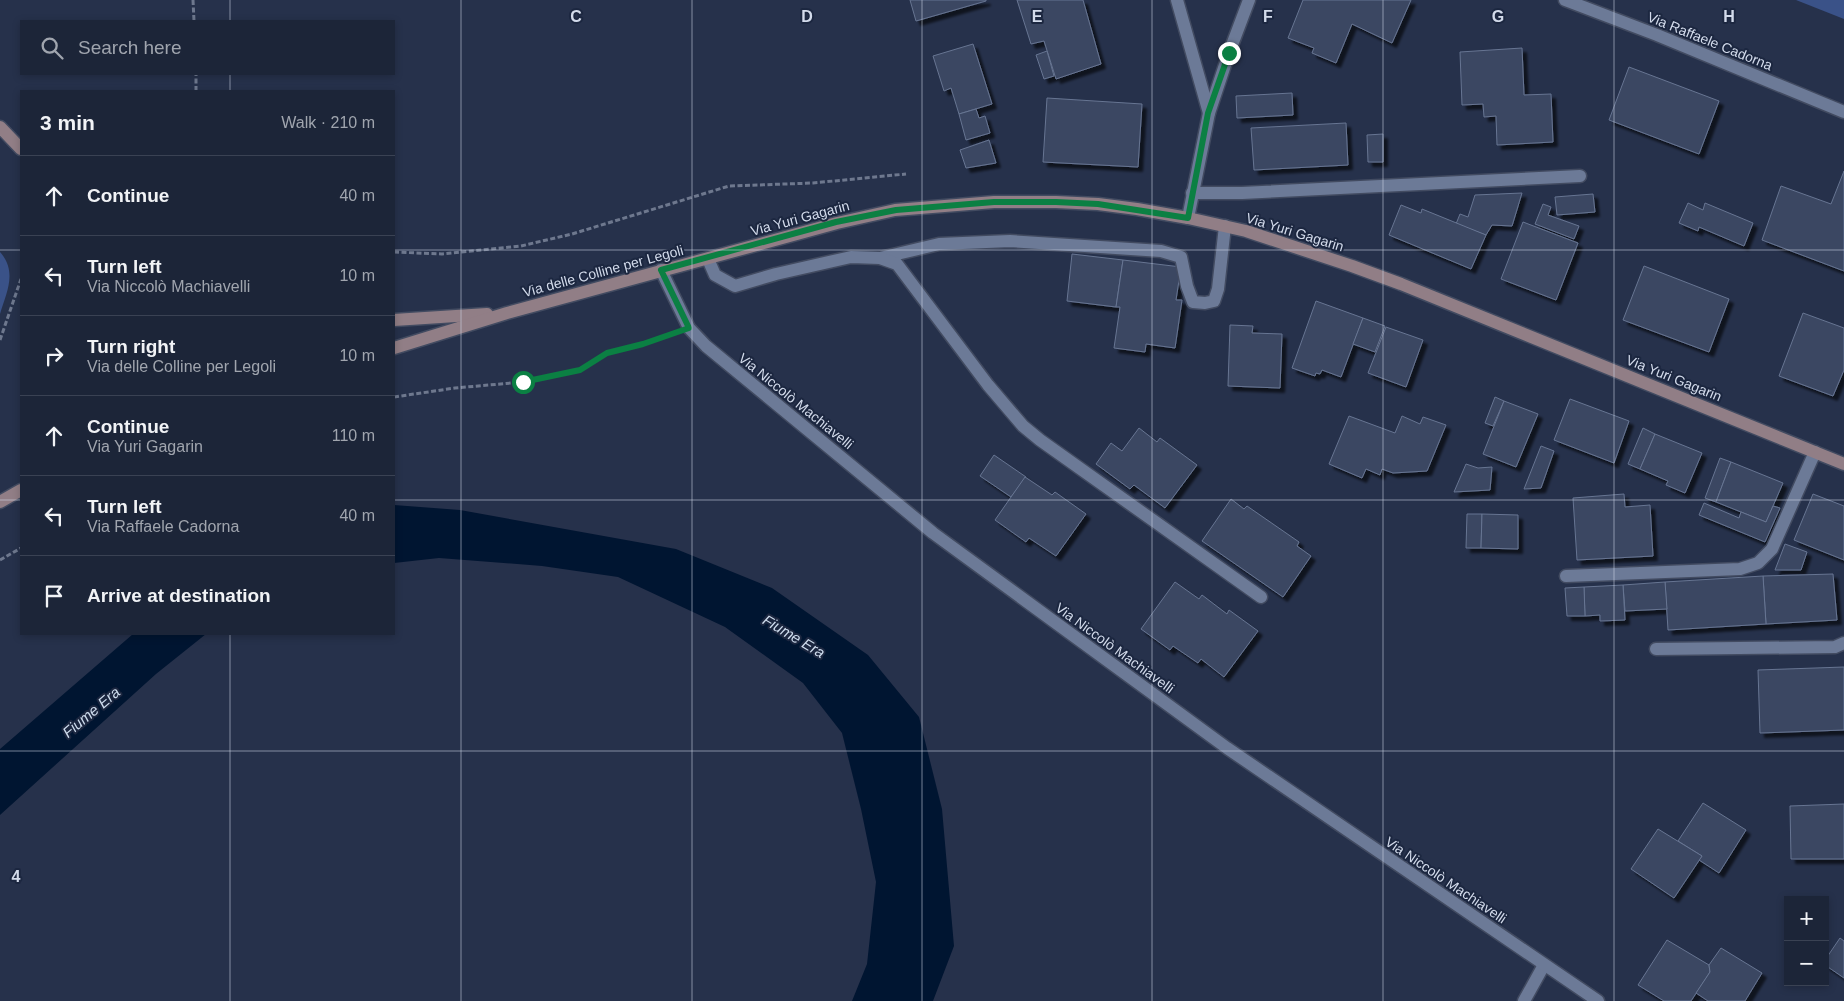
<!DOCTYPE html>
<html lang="en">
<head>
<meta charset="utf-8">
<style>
  :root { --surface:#1c2538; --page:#252d40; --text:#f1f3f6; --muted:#a0a5ae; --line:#3a4253 }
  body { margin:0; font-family:Helvetica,sans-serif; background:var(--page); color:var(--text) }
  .controls { position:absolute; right:15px; bottom:15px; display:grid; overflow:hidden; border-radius:0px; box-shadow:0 2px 8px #0003 }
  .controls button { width:45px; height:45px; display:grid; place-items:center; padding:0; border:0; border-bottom:1px solid var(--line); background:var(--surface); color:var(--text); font:25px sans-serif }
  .stop { position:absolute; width:15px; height:15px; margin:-11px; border:4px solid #0b8043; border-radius:50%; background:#fff }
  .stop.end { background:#0b8043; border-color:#fff; box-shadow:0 1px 5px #0008 }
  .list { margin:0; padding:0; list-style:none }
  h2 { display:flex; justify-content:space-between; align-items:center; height:65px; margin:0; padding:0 20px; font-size:21px }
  h2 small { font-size:16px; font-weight:400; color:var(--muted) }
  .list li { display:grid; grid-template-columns:32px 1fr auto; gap:15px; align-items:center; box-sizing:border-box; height:80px; padding:0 20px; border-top:1px solid var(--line) }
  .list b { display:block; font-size:19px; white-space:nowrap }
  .list p { margin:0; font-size:16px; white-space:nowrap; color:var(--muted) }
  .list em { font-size:16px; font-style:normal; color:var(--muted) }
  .icon { flex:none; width:28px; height:28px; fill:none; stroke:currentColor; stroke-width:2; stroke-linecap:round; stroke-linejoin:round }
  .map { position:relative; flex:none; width:1844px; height:1001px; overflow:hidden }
  .search { position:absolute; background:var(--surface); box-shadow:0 2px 8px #0003; left:20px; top:20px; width:375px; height:55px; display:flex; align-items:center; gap:12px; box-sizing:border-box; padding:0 18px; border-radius:0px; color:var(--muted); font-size:19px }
  .panel { position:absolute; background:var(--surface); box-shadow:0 2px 8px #0003; left:20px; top:90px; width:375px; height:545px; border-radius:0px }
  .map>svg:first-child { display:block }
</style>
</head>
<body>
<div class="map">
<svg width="1844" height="1001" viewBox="0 0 1844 1001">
  <defs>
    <filter id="shadow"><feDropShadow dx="4.5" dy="4.5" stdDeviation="1" flood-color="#0009"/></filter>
  </defs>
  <rect width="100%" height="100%" fill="#26314b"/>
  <g fill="#3a5288">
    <polygon points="1796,0 1844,0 1844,19"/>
    <path d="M0,252C18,272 6,293 0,314Z"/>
  </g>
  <g fill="#001531">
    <polygon points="394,505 460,510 676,549 772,588 868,655 919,717 942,809 954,946 933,1001 852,1001 867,964 876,882 861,809 842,733 803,683 725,627 618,577 542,566 439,558 394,563"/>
    <polygon points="133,634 206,634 156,674 0,815 0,749"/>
  </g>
  <g fill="#3b4762" stroke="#677592" filter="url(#shadow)">
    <polygon points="910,0 986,0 986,1 916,21"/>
    <polygon points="1017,0 1083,0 1101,64 1056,79 1044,41 1031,44"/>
    <polygon points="1303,0 1411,0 1392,43 1352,24 1336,63 1312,53 1314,48 1288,38"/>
    <polygon points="973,44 992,104 959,114 951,88 944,91 933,56"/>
    <polygon points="1522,48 1524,95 1551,94 1553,142 1497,145 1496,116 1484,117 1483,104 1462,105 1460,52"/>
    <polygon points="1047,51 1054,76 1044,79 1036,55"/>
    <polygon points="1629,67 1719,101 1699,154 1609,120"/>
    <polygon points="1292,93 1293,115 1237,118 1236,96"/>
    <polygon points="1047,98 1142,104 1138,167 1043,162"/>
    <polygon points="976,109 979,118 985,116 990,133 966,140 959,114"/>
    <polygon points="1346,123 1348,165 1254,170 1251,128"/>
    <polygon points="1383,134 1383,162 1368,162 1367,135"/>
    <polygon points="989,140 996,163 966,168 960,150"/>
    <polygon points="1844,171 1844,271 1762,240 1781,186 1831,204"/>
    <polygon points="1522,193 1512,226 1492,225 1486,235 1456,224 1460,214 1468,217 1475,195"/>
    <polygon points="1593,194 1595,212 1557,215 1555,197"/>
    <polygon points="1688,203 1703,210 1705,203 1753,223 1744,246 1699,227 1698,231 1679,223"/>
    <polygon points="1543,204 1551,207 1548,215 1579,226 1574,239 1535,224"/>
    <polygon points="1401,205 1421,213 1422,209 1486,235 1471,269 1389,235"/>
    <polygon points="1523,222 1578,243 1556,300 1501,279"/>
    <polygon points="1072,254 1123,260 1116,307 1067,301"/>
    <polygon points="1123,260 1181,267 1176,300 1182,300 1175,348 1146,344 1145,352 1114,348 1120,307 1116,307"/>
    <polygon points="1644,266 1729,299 1709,352 1623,320"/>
    <polygon points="1316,301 1363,318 1341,377 1322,370 1320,374 1316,373 1315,376 1292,368"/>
    <polygon points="1803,313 1844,328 1844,370 1833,396 1779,376"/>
    <polygon points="1363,318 1385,326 1375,352 1353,344"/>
    <polygon points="1230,325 1253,326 1252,333 1282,334 1280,388 1228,386"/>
    <polygon points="1386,327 1423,340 1406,387 1368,373"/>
    <polygon points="1495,397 1504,401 1493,426 1485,423"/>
    <polygon points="1570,399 1629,421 1614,463 1554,440"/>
    <polygon points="1504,401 1538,414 1516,467 1483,454"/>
    <polygon points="1349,416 1395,433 1402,416 1420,424 1423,417 1446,425 1427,471 1393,473 1382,469 1380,475 1366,469 1362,478 1329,464"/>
    <polygon points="1139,428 1157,442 1160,438 1197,465 1165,508 1134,485 1130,489 1096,464 1111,443 1122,451"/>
    <polygon points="1643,428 1655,434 1640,469 1628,464"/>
    <polygon points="1655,434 1702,453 1685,493 1666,485 1668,481 1640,469"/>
    <polygon points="1541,446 1554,451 1541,488 1524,489"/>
    <polygon points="994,455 1026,477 1011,497 980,476"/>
    <polygon points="1720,458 1731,462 1716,502 1705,498"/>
    <polygon points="1731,462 1783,483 1766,522 1716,502"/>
    <polygon points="1466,464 1478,468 1492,467 1490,490 1454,492"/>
    <polygon points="1025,477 1052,495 1055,492 1086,514 1056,556 1029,538 1026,542 995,520"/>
    <polygon points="1624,494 1625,507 1650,505 1653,556 1577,560 1573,498"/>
    <polygon points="1813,494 1844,506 1844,560 1794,540"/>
    <polygon points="1231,499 1244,509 1247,506 1299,542 1297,546 1311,556 1283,597 1202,541"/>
    <polygon points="1704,503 1739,518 1741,512 1766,522 1773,506 1780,508 1765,542 1699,515"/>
    <polygon points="1467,514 1482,514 1481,548 1466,548"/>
    <polygon points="1482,514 1518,515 1518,549 1481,548"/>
    <polygon points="1785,544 1807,552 1801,570 1775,570"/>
    <polygon points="1833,574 1837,620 1766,624 1763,576"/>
    <polygon points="1763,576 1766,624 1668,630 1665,582"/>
    <polygon points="1175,582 1199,599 1202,595 1227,614 1229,610 1258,631 1224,677 1201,659 1198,663 1173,646 1170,650 1141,629"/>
    <polygon points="1665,582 1667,609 1625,611 1623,585"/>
    <polygon points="1623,585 1625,620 1600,621 1600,615 1585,616 1584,587"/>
    <polygon points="1584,587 1585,616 1567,616 1565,588"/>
    <polygon points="1844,667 1844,730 1760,733 1758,670"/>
    <polygon points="1703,803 1746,830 1719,873 1699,860 1702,856 1678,841"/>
    <polygon points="1844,804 1844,859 1791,859 1790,806"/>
    <polygon points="1658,829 1702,856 1674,898 1631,869"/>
    <polygon points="1840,938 1844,941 1844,978 1825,965 1825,960"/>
    <polygon points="1667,940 1709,965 1710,972 1691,1001 1664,1001 1638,985"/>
    <polygon points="1721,948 1762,973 1745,1001 1708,1001 1696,993 1710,972 1709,965"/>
  </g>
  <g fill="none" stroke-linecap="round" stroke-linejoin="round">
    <defs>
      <g id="lane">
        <polyline points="1192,193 1242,193 1580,176"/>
        <polyline points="880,258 939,244 1010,241 1161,251 1181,257 1187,286 1193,302 1205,303 1214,301 1218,289 1225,226"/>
        <polyline points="708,259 715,275 735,286 776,274 851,257 880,258 897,264 988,385 1023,426 1040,440 1261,597"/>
        <polyline points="1566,576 1740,569 1758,563 1772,549 1815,452"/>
        <polyline points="1656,649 1835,647 1844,643"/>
        <polyline points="1524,1001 1544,965"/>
      </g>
      <g id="street">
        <polyline points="1177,0 1209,113"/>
        <polyline points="1565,0 1657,35 1844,112"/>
        <polyline points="1188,218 1209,113 1229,53 1249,0"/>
        <polyline points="661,270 689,328 706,346 933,533 1227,748 1598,1001"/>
      </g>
      <g id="secondary">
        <polyline points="0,127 21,149"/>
        <polyline points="394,320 487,314"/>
        <polyline points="394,348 507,313 837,223 895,210 994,202 1056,202 1098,204 1137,209 1188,218 1246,231 1352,266 1401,284 1844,464"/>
        <polyline points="0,502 21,490"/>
      </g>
    </defs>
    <use href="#lane" stroke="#424b61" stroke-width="15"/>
    <use href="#street" stroke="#424b61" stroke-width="15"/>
    <use href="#secondary" stroke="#424b61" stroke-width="15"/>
    <g stroke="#6e788e" stroke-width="3" stroke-dasharray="5 2.5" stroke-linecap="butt">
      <polyline points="193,0 194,21"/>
      <polyline points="196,91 196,74"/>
      <polyline points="394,252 442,254 521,246 572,234 729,186 813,183 906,174"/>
      <polyline points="0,340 21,279"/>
      <polyline points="394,397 455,388 523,382 580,370 607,353 643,344 667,335"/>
      <polyline points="0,560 21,548"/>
    </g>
    <use href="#lane" stroke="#6c7a97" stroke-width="12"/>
    <use href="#street" stroke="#6c7a97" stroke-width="12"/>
    <use href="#secondary" stroke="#917e86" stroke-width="12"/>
  </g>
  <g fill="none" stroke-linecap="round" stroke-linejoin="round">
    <polyline stroke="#0b8043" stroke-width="6" points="523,382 580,370 607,353 643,344 689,328 661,270 836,222 896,210 994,202 1056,202 1098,204 1188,218 1208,113 1229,53"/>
  </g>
  <path fill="none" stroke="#d3dbeb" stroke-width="1" stroke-opacity="0.55" d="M230,0V21M461,0V1001M692,0V1001M922,0V1001M1152,0V1001M1383,0V1001M1614,0V1001M230,74V91M0,250H21M394,250H1844M0,500H21M394,500H1844M230,634V1001M0,751H1844"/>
  <g text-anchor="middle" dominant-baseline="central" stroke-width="4" stroke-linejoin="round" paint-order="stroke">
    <g font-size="14" fill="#d3dbeb" stroke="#1c2740">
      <text transform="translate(1710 41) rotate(22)">Via Raffaele Cadorna</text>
      <text transform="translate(800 218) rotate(-15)">Via Yuri Gagarin</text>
      <text transform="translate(1295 232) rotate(17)">Via Yuri Gagarin</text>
      <text transform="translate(603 271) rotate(-15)">Via delle Colline per Legoli</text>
      <text transform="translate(1674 378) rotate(22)">Via Yuri Gagarin</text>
      <text transform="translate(796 401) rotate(39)">Via Niccolò Machiavelli</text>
      <text transform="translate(1115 648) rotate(36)">Via Niccolò Machiavelli</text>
      <text transform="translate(1446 880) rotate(34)">Via Niccolò Machiavelli</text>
    </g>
    <g font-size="15" font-style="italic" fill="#cfddee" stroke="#1c2740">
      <text transform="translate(794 636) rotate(31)">Fiume Era</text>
      <text transform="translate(91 712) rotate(-40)">Fiume Era</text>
    </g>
  </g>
  <g font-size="16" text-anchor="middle" font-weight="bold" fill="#d3dbeb" stroke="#1c2740" stroke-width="4" stroke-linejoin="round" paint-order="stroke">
    <text x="576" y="22">C</text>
    <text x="807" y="22">D</text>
    <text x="1037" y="22">E</text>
    <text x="1268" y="22">F</text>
    <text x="1498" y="22">G</text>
    <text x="1729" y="22">H</text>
    <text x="16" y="882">4</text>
  </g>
</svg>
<div class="controls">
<button>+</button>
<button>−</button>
</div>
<div class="stop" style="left:523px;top:382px"></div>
<div class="stop end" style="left:1229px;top:53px"></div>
<div class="search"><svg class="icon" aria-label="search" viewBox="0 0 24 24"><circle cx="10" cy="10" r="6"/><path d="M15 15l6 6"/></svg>Search here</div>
<section class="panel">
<h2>3 min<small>Walk · 210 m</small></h2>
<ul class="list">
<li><svg class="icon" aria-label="ahead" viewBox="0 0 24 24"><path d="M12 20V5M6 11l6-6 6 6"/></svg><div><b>Continue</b></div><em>40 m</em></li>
<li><svg class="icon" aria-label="left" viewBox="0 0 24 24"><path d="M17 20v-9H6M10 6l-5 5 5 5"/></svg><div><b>Turn left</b><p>Via Niccolò Machiavelli</p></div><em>10 m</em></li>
<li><svg class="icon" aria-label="right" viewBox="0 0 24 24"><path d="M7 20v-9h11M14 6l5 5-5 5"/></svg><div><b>Turn right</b><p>Via delle Colline per Legoli</p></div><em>10 m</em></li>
<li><svg class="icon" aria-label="ahead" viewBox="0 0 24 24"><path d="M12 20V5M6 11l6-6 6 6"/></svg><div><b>Continue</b><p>Via Yuri Gagarin</p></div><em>110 m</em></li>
<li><svg class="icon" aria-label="left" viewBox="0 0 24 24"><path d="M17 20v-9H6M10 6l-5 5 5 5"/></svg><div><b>Turn left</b><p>Via Raffaele Cadorna</p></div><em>40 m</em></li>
<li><svg class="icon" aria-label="arrive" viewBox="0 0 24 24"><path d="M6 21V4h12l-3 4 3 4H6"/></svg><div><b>Arrive at destination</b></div></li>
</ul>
</section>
</div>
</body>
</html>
